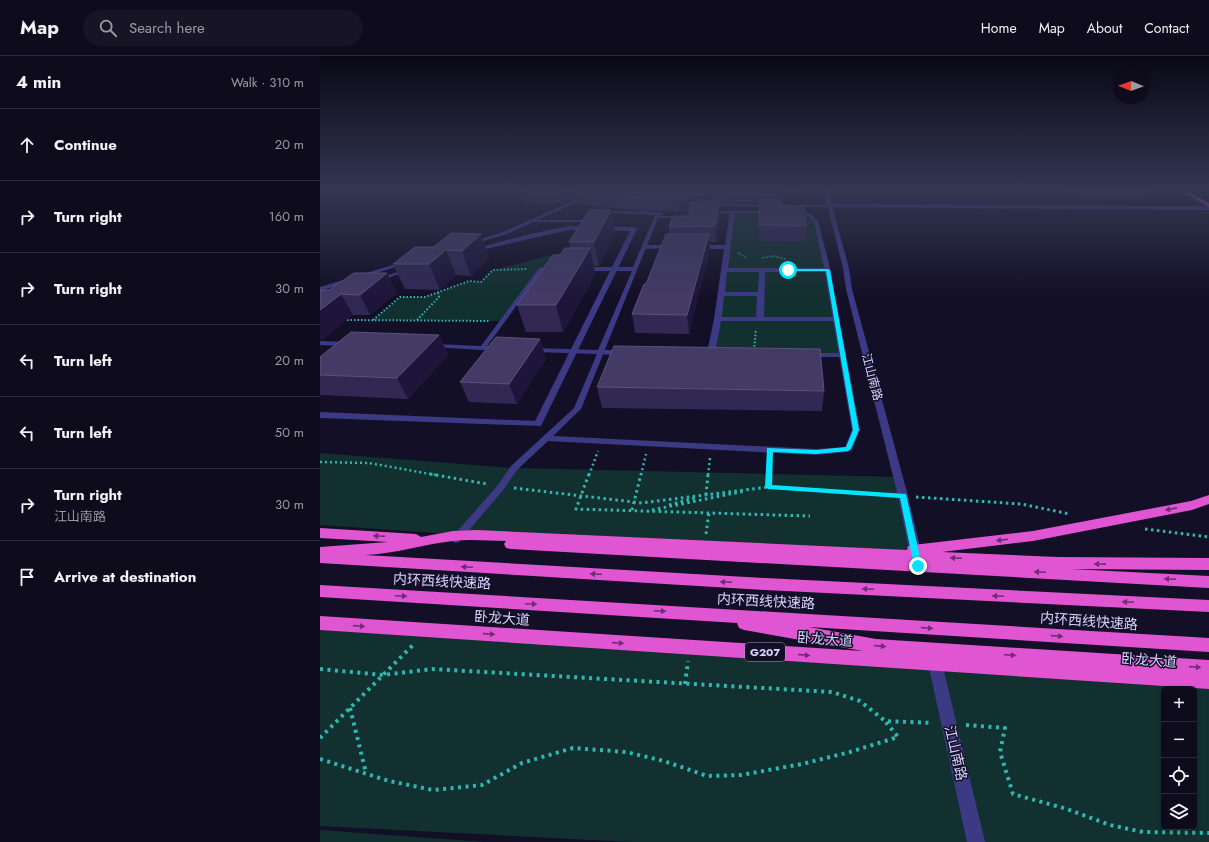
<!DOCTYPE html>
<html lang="en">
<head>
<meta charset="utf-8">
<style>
  :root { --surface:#0e0b1c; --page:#171425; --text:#f1f3f6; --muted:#9b9ba3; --line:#2e2b3b }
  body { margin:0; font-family:Jost,"Noto Sans SC",sans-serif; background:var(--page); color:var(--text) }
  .controls { position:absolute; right:12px; bottom:12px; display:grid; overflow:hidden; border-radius:6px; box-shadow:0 2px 6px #0003 }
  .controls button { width:36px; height:36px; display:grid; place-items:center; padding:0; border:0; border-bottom:1px solid var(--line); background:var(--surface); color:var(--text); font:20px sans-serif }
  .compass { position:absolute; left:793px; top:12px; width:36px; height:36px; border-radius:50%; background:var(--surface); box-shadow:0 2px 6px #0003; rotate:271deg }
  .stop { position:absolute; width:12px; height:12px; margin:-9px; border:3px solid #00e5ff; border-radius:50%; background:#fff }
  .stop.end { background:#00e5ff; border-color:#fff; box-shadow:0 1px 4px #0008 }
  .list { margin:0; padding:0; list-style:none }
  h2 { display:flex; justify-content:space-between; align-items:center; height:52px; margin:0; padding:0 16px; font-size:17px }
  h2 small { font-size:13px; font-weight:400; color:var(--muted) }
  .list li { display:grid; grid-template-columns:26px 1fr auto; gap:12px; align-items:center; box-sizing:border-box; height:72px; padding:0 16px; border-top:1px solid var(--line) }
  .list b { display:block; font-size:15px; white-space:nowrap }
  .list p { margin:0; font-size:13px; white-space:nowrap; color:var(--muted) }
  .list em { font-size:13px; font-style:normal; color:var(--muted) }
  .icon { flex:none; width:22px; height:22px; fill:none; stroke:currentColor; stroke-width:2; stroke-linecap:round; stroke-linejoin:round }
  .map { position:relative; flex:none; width:889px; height:786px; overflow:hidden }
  header { display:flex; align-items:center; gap:24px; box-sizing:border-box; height:56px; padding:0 20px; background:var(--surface); border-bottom:1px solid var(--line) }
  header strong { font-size:19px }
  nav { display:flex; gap:22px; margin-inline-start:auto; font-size:14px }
  .search { width:280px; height:36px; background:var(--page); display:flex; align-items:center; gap:10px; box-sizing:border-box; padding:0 14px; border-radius:22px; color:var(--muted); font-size:15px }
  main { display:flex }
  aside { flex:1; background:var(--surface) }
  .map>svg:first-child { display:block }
</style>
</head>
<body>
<header>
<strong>Map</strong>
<div class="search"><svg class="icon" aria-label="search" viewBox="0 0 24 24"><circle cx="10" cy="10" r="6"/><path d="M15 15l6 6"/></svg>Search here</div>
<nav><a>Home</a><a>Map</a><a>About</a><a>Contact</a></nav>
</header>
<main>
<aside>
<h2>4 min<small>Walk · 310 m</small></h2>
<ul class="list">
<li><svg class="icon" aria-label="ahead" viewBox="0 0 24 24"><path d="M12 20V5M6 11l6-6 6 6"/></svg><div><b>Continue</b></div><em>20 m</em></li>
<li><svg class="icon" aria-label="right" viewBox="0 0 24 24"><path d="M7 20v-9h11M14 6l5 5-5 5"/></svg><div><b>Turn right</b></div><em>160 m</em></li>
<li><svg class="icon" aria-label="right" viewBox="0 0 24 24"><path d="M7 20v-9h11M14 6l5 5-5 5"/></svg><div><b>Turn right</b></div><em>30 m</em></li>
<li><svg class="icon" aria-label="left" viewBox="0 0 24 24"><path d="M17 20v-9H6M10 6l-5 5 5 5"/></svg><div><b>Turn left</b></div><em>20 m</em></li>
<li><svg class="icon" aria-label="left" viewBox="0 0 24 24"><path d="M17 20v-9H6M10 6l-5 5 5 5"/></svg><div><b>Turn left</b></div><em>50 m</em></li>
<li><svg class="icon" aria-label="right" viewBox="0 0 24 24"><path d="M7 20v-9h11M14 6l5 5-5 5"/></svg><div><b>Turn right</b><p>江山南路</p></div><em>30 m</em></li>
<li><svg class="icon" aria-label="arrive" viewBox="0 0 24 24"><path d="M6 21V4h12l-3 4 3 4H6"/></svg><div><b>Arrive at destination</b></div></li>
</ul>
</aside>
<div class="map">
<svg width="889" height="786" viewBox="0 0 889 786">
  <rect width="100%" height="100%" fill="#130f26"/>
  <g fill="#12302f" fill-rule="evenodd">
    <polygon points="412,156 490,159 496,165 523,299 391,297"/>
    <polygon points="263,191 221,213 182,265 53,264 80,241 105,241 149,225 161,226 173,214"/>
    <polygon points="0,397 194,412 578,421 598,510 0,469"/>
    <path d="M0,567L889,625V786H310L0,770ZM844,633H874V771H844Z"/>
    <polygon points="0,774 165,786 0,786"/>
  </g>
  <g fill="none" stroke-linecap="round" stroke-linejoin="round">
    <g stroke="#2fb8b0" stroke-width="1.5" stroke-dasharray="1 1.5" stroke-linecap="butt">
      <polyline points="418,197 427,202"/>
      <polyline points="442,202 454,200 465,203"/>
    </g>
    <g stroke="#2fb8b0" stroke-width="2" stroke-dasharray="1.5 2" stroke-linecap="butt">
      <polyline points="27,264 170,265"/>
      <polyline points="53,264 80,241 105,241 149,225 161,226 173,214 208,213"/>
      <polyline points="97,264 119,241 118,237"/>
      <polyline points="434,294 436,273"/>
    </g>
    <g stroke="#2fb8b0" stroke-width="2.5" stroke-dasharray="2 3" stroke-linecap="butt">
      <polyline points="0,406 49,407 116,419"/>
      <polyline points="269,419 278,395"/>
      <polyline points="321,419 326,398"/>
      <polyline points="388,419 390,402"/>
      <polyline points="448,419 449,404"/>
    </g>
    <g stroke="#2fb8b0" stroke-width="3" stroke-dasharray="2.5 3.5" stroke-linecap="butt">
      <polyline points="110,418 167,428"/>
      <polyline points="269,418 256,453 490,460"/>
      <polyline points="448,431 448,418"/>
      <polyline points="194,432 322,447 448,431 569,439"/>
      <polyline points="386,439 388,418"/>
      <polyline points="596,441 701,448 750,458"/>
      <polyline points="349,449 375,442"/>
      <polyline points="312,454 321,418"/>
      <polyline points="332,454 425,435"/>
      <polyline points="825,473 889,481"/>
      <polyline points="386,478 389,456"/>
    </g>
    <g stroke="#2fb8b0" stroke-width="4" stroke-dasharray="3 4.5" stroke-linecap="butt">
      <polyline points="0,613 63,619 112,613 512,636 540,645 565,665"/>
      <polyline points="365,628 368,605"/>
      <polyline points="30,652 46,717"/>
      <polyline points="646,669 685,672 680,696 693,738 747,753 790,769 823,776 889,777"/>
      <polyline points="0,682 93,589"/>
      <polyline points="0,703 69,725 113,734 162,729 202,707 253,692 306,696 344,705 387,720 421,719 482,708 530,696 578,681 565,665 613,667"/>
    </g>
    <g fill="#3d3a85" fill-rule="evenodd">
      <polygon points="398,148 509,149 511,150 509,151 398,150 391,151 389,150"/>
      <polygon points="293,155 338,156 344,158 339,160 363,160 365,161 363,162 338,162 261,353 233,380 496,393 525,391 532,374 504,212 494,165 489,160 473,157 473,155 474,155 491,158 498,165 510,212 540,374 532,393 528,396 496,399 228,385 197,414 184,433 139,486 136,487 133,486 131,483 133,480 178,429 191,410 254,352 277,298 213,296 210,294 213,292 278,294 312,215 264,215 261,213 264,211 313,211 335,159 293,157 263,166 212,166 210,165 212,164 263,164"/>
      <polygon points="395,155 450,155 452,156 450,157 390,158 388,157"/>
      <polygon points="219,212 232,211 235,213 232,215 222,215 167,290 180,291 180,293 162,294 112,291 112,289 114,288 161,290"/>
      <polygon points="0,285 28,286 31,288 28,290 0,289"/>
    </g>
    <g fill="#3d3a85" fill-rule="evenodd">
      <path d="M410,155L415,156L408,212H508L511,214L508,216H445L444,261H516L520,263L519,265H401L395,297L394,299H388L387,297L394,263L404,193H378L375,191L378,189H405ZM407,216H439L438,236H405ZM404,240H437L436,261H402Z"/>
      <polygon points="249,170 314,171 317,173 221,370 0,362 0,356 215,365 310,175 249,174 152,196 149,194 210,178"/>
      <polygon points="354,189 357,191 356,192 324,193 321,191 324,189"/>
      <polygon points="89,212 94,213 59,225 54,224"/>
      <path d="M278,294H305L309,296C304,300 282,300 277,296Z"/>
      <polygon points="486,297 523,297 527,299 523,301 486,301"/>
    </g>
    <g fill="#3d3a85" fill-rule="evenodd">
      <polygon points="282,132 288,132 187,178 151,189 148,187 183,176"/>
      <polygon points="509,148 889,150 889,154 507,151 506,150"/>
      <polygon points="86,205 91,206 0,235 0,231"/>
    </g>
    <g fill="#3d3a85" fill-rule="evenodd">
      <polygon points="503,132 507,132 529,212 532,233 588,440 603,503 601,507 597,508 593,507 591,503 578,440 526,233 523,212"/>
      <polygon points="615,600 620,602 622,607 665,786 647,786 608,607 610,602"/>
    </g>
    <g fill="#e055d1" fill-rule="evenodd">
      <polygon points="856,132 863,132 889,147 889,151"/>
      <polygon points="884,132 889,132 889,135"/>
      <path d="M889,439V448L872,454L713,485L622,496L738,501L889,502V514L751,513L889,520V532L191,493L186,492L184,488L186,485C168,485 151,483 133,485C104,488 75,498 45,499L445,522L889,544V556L445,534L0,507V491L68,486L0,482V472L96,478L101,481L133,475L157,474L587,494L588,490L593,489L713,475L871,445Z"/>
      <polygon points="0,529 889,582 889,596 489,571 556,583 889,604 889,633 0,574 0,560 543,595 424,574 419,572 417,567 0,541"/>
    </g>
  </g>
  <g fill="#312854">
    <polygon points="207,132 475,132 475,139 460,139 460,150 486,170 486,186 439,185 440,147 400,147 401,159 396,186 389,186 390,194 369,278 315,277 312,258 349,178 349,171 369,160 370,153 360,156 309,154 257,148 255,142 243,148 206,146 203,134"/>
    <polygon points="743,132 834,132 829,143 761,143 757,140 753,140"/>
    <polygon points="291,154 295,177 279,210 274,210 275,216 268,232 243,276 206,276 197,249 240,199 250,192 249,186"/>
    <polygon points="131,177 169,202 151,220 136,219 120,234 85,233 73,208 114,191"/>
    <polygon points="0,234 77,237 50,259 33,259 2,284 0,284"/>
    <polygon points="119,279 128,299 88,343 0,339 0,301"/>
    <polygon points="220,283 226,303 197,348 149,346 140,326"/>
    <polygon points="277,331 504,335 502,355 282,352"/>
  </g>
  <g fill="#1d163a">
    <polygon points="249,132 278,132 254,136 255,142 243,148 240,136"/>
    <polygon points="397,135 398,146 360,156 359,144"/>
    <polygon points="400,143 401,159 396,186 395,170"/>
    <polygon points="291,154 295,177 279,210 274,186"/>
    <polygon points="161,178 169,202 151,220 142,195"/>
    <polygon points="389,178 390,194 369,278 367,259"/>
    <polygon points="270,192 275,216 268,232 243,276 236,249"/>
    <polygon points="126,194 136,219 120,234 109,208"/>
    <polygon points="67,217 77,237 50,259 40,239"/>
    <polygon points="21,238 33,259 2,284 0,284 0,254"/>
    <polygon points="119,279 128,299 88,343 77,322"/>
    <polygon points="220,283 226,303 197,348 189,328"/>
  </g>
  <g fill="#433a66" stroke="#5a527e">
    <polygon points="207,132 249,132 240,136 203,134"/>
    <polygon points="263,132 460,132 460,135 397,135 359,144 307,142 254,136"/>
    <polygon points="400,143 395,170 349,171 353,160 369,160 370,147"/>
    <polygon points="440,144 460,144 460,150 484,150 486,170 439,169"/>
    <polygon points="269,154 291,154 274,186 249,186"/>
    <polygon points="131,177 161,178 142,195 126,194 109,208 73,208 95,191 114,191"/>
    <polygon points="346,178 389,178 367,259 312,258 324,228 326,228"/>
    <polygon points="245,192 270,192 262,206 236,249 197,249 233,199 240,199"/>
    <polygon points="34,217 67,217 40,239 21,238 0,254 0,234 9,234"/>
    <polygon points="31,276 119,279 77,322 0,319 0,301"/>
    <polygon points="176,281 220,283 189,328 140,326"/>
    <polygon points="294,290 500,293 504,335 277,331"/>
  </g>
  <defs><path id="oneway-solid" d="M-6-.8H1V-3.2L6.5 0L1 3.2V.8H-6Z"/></defs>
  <g fill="#6f2e73">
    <use href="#oneway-solid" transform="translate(851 453) rotate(169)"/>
    <use href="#oneway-solid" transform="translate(59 480) rotate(-177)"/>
    <use href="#oneway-solid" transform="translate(682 484) rotate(173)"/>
    <use href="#oneway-solid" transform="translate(636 502) rotate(-177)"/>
    <use href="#oneway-solid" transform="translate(780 508) rotate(-179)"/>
    <use href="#oneway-solid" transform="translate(147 511) rotate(-177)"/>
    <use href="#oneway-solid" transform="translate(720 516) rotate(-177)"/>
    <use href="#oneway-solid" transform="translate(276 518) rotate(-177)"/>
    <use href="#oneway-solid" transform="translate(850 523) rotate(-177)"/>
    <use href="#oneway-solid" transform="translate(406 526) rotate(-177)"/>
    <use href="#oneway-solid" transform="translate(548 533) rotate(-177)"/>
    <use href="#oneway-solid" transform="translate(81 540) rotate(3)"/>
    <use href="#oneway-solid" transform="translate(678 540) rotate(-177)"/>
    <use href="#oneway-solid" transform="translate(808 546) rotate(-177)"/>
    <use href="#oneway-solid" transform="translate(211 548) rotate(3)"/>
    <use href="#oneway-solid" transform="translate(340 555) rotate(3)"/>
    <use href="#oneway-solid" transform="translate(39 570) rotate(4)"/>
    <use href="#oneway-solid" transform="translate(607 572) rotate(4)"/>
    <use href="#oneway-solid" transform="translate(169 578) rotate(4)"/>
    <use href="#oneway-solid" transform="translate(737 580) rotate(4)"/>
    <use href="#oneway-solid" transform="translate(298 587) rotate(4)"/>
    <use href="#oneway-solid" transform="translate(560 590) rotate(5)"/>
    <use href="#oneway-solid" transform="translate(484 599) rotate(4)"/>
    <use href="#oneway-solid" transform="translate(690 599) rotate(4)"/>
    <use href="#oneway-solid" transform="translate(875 611) rotate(4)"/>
  </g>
  <linearGradient id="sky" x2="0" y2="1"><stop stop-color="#0a0815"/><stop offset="0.55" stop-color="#333752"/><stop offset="1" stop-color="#333752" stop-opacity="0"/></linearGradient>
  <rect width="889" height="242" fill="url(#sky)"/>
  <polygon fill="#00e5ff" points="466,213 508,213 510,214 539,374 531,393 528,395 496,398 453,396 452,429 586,438 602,510 601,512 596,512 594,510 580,442 448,433 445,431 447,392 496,394 526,391 533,374 506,215 468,215"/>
  <g text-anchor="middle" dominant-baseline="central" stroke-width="3" stroke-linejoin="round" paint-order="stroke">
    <rect fill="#130f26" stroke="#9e99be" stroke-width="1" x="425" y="587" width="40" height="18" rx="3"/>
    <g font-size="11" font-weight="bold" fill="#d9d4ff">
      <text x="445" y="596">G207</text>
    </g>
    <g font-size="12" fill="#d9d4ff" stroke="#130f26">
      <text transform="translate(552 321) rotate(75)">江山南路</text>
    </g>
    <g font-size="14" fill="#d9d4ff" stroke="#130f26">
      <text transform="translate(122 525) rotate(3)">内环西线快速路</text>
      <text transform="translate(446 545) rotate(3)">内环西线快速路</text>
      <text transform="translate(182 562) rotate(4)">卧龙大道</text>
      <text transform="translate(769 565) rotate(4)">内环西线快速路</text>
      <text transform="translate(505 583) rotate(4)">卧龙大道</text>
      <text transform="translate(829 604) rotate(4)">卧龙大道</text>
      <text transform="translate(636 697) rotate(77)">江山南路</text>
    </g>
  </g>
</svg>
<div class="controls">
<button>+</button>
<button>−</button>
<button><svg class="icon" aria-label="locate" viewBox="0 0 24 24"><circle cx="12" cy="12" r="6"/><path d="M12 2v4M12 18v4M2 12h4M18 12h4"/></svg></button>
<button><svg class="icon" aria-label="layers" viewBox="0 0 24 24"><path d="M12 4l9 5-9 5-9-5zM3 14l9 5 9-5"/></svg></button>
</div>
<svg class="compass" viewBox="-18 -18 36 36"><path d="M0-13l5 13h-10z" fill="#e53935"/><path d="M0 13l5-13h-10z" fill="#9b9ba3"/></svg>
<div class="stop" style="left:468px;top:214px"></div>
<div class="stop end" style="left:598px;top:510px"></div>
</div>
</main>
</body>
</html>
